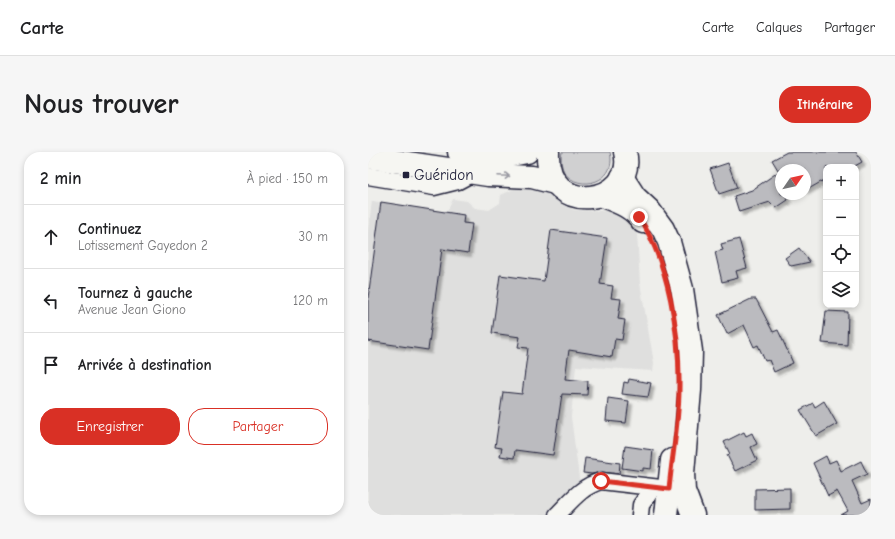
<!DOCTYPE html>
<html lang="fr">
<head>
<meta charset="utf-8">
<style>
  :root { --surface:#fff; --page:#f6f6f6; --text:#202124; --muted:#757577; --line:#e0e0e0; --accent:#d93025 }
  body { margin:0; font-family:"Comic Neue",sans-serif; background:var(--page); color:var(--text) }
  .controls { position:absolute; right:12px; top:12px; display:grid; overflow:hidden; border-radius:8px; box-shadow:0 2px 6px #0003 }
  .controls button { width:36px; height:36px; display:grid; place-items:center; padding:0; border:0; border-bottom:1px solid var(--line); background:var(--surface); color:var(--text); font:20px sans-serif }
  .compass { position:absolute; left:407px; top:12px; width:36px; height:36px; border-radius:50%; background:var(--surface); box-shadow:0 2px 6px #0003; rotate:56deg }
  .stop { position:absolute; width:12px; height:12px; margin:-9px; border:3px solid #d93025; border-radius:50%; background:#fff }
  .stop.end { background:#d93025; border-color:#fff; box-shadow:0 1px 4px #0008 }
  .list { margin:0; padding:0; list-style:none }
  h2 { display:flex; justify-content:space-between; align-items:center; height:52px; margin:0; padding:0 16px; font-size:17px }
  h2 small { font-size:13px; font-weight:400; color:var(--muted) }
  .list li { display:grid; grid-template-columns:26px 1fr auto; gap:12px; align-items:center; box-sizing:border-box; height:64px; padding:0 16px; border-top:1px solid var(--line) }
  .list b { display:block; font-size:15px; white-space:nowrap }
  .list p { margin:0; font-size:13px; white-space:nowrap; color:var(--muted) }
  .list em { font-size:13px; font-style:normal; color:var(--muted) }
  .actions { display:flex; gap:8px; padding:12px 16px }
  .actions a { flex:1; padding:9px 0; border:1px solid var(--accent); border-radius:16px; text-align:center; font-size:14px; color:var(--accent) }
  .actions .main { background:var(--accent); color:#fff }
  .icon { flex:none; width:22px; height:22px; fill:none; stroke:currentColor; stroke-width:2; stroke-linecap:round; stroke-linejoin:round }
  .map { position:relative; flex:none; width:503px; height:363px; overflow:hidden; border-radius:16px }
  header { display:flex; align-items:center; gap:24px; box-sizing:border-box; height:56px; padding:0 20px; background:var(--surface); border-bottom:1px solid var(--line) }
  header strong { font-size:19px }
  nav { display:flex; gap:22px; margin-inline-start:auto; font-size:14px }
  .intro { display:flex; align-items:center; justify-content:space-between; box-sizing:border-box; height:96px; padding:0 24px }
  h1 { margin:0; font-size:28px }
  .button { padding:10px 18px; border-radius:16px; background:var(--accent); color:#fff; font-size:14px; font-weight:700 }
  main { display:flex; gap:24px; padding:0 24px }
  aside { flex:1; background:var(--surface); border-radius:16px; box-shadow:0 2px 6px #0003 }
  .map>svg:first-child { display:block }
</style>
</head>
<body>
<header>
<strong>Carte</strong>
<nav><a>Carte</a><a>Calques</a><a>Partager</a></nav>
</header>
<div class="intro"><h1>Nous trouver</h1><a class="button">Itinéraire</a></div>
<main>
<aside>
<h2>2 min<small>À pied · 150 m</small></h2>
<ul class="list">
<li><svg class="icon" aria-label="ahead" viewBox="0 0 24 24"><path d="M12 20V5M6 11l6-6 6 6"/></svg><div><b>Continuez</b><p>Lotissement Gayedon 2</p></div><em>30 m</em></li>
<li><svg class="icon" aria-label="left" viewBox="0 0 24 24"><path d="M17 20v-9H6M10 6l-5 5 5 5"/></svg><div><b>Tournez à gauche</b><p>Avenue Jean Giono</p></div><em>120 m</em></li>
<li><svg class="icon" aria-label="arrive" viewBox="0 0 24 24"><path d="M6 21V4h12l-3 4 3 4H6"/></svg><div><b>Arrivée à destination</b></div></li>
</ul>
<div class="actions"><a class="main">Enregistrer</a><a>Partager</a></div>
</aside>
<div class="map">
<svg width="503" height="363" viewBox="0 0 503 363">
  <defs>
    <filter id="shadow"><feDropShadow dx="3.5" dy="3.5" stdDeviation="1" flood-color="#0004"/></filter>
  </defs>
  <rect width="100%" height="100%" fill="#eeeeeb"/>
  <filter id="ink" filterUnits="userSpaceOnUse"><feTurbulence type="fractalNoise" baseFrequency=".025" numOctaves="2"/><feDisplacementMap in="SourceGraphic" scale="8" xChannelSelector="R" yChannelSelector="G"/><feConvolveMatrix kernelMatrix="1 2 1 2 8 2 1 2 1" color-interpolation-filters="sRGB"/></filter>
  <g filter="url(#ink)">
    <polygon fill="#dfdfde" points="150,35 163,35 176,39 194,53 207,58 243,59 257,66 266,76 269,82 272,131 286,211 285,219 208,214 203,265 212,333 181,363 0,363 0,79 4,49 79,60 85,47 99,49 107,56 121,58 132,51 133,43"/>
    <path fill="#d0d0d1" stroke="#797986" d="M194,0H242C252,40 185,43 194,0Z"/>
    <g fill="#bbbbbf" stroke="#22223b" filter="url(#shadow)">
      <polygon points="419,0 488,0 494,10 485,15 458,15 458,27 437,39 437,18 410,18 404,8"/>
      <polygon points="360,11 369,36 351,42 342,17"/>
      <polygon points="413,18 413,42 416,42 420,48 408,56 402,50 371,60 366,44 384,38"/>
      <polygon points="13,50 96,63 95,71 104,72 100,101 74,97 60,198 0,189 0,146"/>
      <polygon points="183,78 239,86 232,132 245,134 243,146 253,147 250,167 257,168 254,188 247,187 244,205 201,198 197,227 220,229 219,243 194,242 185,303 147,298 146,306 132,304 134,296 127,295 135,240 154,242 160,196 150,195 152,185 124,181 132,123 176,129"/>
      <polygon points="371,87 379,116 368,119 370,126 354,130 347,100 355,98 353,92"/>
      <polygon points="431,96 442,110 423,114 417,106"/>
      <polygon points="383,147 388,147 405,180 410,178 425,211 406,220 401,208 397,209 390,193 386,195 376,173 359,182 350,163"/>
      <polygon points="458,159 480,160 479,193 454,191"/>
      <polygon points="261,227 283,231 280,245 254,242 256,230 260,231"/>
      <polygon points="240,246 261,249 258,271 238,269"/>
      <polygon points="456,249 469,272 448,284 432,258 445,251 447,255"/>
      <polygon points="376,280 378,284 384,281 389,292 383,295 389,308 367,319 359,303 362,302 356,290"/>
      <polygon points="257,294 285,298 283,317 275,316 275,319 254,316"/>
      <polygon points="458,304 461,311 468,308 473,319 493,309 499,322 484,329 494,351 503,347 503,363 473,363 480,359 469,339 460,344 445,311"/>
      <polygon points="217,306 252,311 251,322 234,320 224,322 215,321"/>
      <polygon points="422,336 422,357 387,358 387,337"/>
    </g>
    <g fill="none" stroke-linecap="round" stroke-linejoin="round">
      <defs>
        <g id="street">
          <polyline points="0,24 66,35 90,29 105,21"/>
          <path d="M189,363C203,349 214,334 233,329L301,337"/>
          <polyline points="272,363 273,353 285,336"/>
        </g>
        <g id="secondary">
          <polyline points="91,0 132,5 159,0"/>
          <path d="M180,0C177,68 270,52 257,0"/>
          <polyline points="0,5 120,23 164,25 187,31"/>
          <polyline points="254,25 267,45 281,58 295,77 301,90 314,137 323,199 322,238 315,321 316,339 325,363"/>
          <path d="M234,44C250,50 265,55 275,70"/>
          <polyline points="298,363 304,308"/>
        </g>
      </defs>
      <use href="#street" stroke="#22223b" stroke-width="19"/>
      <use href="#secondary" stroke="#22223b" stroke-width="25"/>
      <use href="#street" stroke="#f6f6f2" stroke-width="16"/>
      <use href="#secondary" stroke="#f6f6f2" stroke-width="22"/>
    </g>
    <defs><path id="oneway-shaft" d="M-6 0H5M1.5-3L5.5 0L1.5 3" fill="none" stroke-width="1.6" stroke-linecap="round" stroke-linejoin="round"/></defs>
    <use stroke="#9797a0" href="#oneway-shaft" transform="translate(136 24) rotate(3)"/>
  </g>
  <g fill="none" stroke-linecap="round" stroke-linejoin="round" filter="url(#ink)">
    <path stroke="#d93025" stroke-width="5" d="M233,329L301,337C304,304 311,270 311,237C312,182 301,111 271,65"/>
  </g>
  <rect fill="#22223b" stroke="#f6f6f2" stroke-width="1.5" x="34" y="19" width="8" height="8" rx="2"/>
  <g text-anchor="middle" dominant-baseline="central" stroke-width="3" stroke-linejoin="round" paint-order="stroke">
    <g font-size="15" fill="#22223b" stroke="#f6f6f2" text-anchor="start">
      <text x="46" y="23">Guéridon</text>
    </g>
  </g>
</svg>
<div class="controls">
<button>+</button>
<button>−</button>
<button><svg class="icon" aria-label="locate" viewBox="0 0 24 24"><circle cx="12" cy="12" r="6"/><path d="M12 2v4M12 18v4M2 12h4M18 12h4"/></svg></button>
<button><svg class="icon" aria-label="layers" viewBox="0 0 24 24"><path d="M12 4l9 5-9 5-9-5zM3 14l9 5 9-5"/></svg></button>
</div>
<svg class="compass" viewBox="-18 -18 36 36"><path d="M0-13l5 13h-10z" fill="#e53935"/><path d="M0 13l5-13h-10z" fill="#757577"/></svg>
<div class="stop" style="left:233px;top:329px"></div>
<div class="stop end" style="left:271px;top:65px"></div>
</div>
</main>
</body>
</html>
